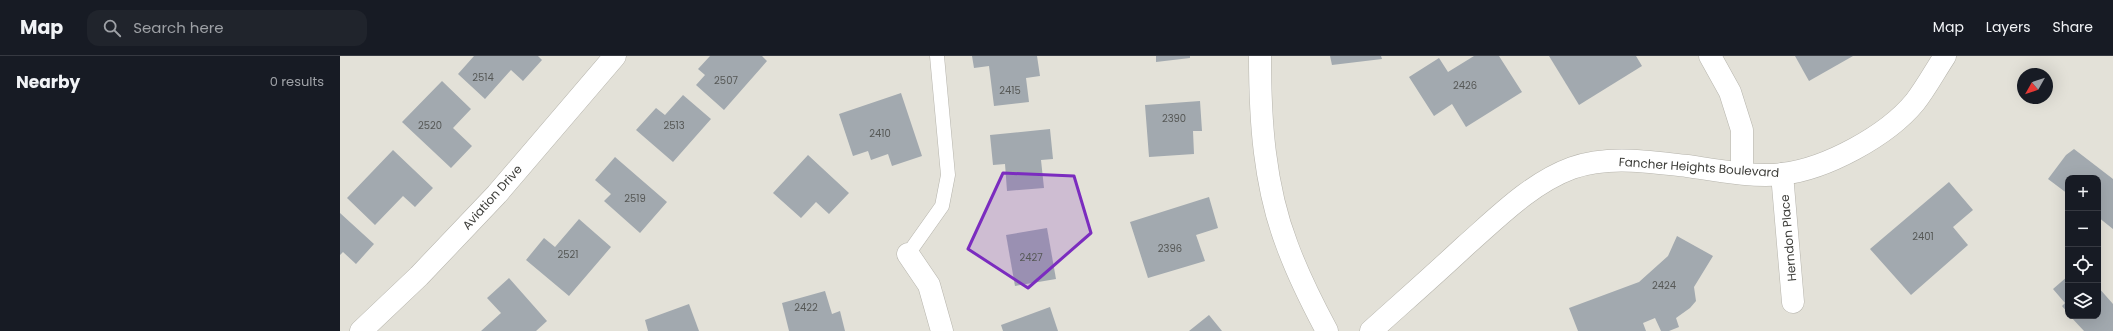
<!DOCTYPE html>
<html lang="en">
<head>
<meta charset="utf-8">
<style>
  :root { --surface:#171b24; --page:#20242c; --text:#f1f3f6; --muted:#9ea1a6; --line:#363941 }
  body { margin:0; font-family:Poppins,sans-serif; background:var(--page); color:var(--text) }
  .controls { position:absolute; right:12px; bottom:12px; display:grid; overflow:hidden; border-radius:8px; box-shadow:0 4px 16px #0002 }
  .controls button { width:36px; height:36px; display:grid; place-items:center; padding:0; border:0; border-bottom:1px solid var(--line); background:var(--surface); color:var(--text); font:20px sans-serif }
  .compass { position:absolute; left:1677px; top:12px; width:36px; height:36px; border-radius:50%; background:var(--surface); box-shadow:0 4px 16px #0002; rotate:230deg }
  .list { margin:0; padding:0; list-style:none }
  h2 { display:flex; justify-content:space-between; align-items:center; height:52px; margin:0; padding:0 16px; font-size:17px }
  h2 small { font-size:13px; font-weight:400; color:var(--muted) }
  .icon { flex:none; width:22px; height:22px; fill:none; stroke:currentColor; stroke-width:2; stroke-linecap:round; stroke-linejoin:round }
  .map { position:relative; flex:none; width:1773px; height:275px; overflow:hidden }
  header { display:flex; align-items:center; gap:24px; box-sizing:border-box; height:56px; padding:0 20px; background:var(--surface); border-bottom:1px solid var(--line) }
  header strong { font-size:19px }
  nav { display:flex; gap:22px; margin-inline-start:auto; font-size:14px }
  .search { width:280px; height:36px; background:var(--page); display:flex; align-items:center; gap:10px; box-sizing:border-box; padding:0 14px; border-radius:12px; color:var(--muted); font-size:15px }
  main { display:flex }
  aside { flex:1; background:var(--surface) }
  .map>svg:first-child { display:block }
</style>
</head>
<body>
<header>
<strong>Map</strong>
<div class="search"><svg class="icon" aria-label="search" viewBox="0 0 24 24"><circle cx="10" cy="10" r="6"/><path d="M15 15l6 6"/></svg>Search here</div>
<nav><a>Map</a><a>Layers</a><a>Share</a></nav>
</header>
<main>
<aside>
<h2>Nearby<small>0 results</small></h2>
<ul class="list">
</ul>
</aside>
<div class="map">
<svg width="1773" height="275" viewBox="0 0 1773 275">
  <rect width="100%" height="100%" fill="#e3e1d8"/>
  <g fill="#a2a9af">
    <polygon points="134,0 198,0 202,4 183,25 171,14 145,43 118,18"/>
    <polygon points="370,0 422,0 427,5 384,54 356,29 365,19 358,13"/>
    <polygon points="632,0 697,0 700,20 686,22 689,46 654,50 649,10 634,12"/>
    <polygon points="816,0 850,0 850,2 816,6"/>
    <polygon points="990,0 1041,0 1042,3 992,9"/>
    <polygon points="1134,0 1159,0 1182,36 1126,71 1112,48 1094,60 1069,21 1099,2 1108,16"/>
    <polygon points="1209,0 1296,0 1302,10 1239,49"/>
    <polygon points="1455,0 1513,0 1469,25"/>
    <polygon points="102,25 131,53 113,72 132,90 111,112 62,66"/>
    <polygon points="561,37 582,100 552,110 548,98 531,104 528,95 513,100 499,58"/>
    <polygon points="343,39 371,63 333,106 296,74 316,52 325,59"/>
    <polygon points="860,45 862,75 853,75 854,98 809,101 805,49"/>
    <polygon points="710,73 713,103 701,104 704,132 667,135 665,108 653,109 650,79"/>
    <polygon points="1734,93 1773,123 1773,173 1758,161 1758,122 1728,122 1728,138 1708,123 1726,99"/>
    <polygon points="53,94 93,132 75,151 63,140 35,169 7,142"/>
    <polygon points="468,99 509,137 489,158 476,146 461,162 433,137"/>
    <polygon points="275,101 327,146 300,177 264,145 271,138 255,124"/>
    <polygon points="1609,126 1633,154 1613,171 1628,189 1571,239 1530,193"/>
    <polygon points="869,141 878,172 856,179 865,205 808,222 790,166"/>
    <polygon points="0,157 34,188 16,208 3,196 0,199"/>
    <polygon points="239,163 271,191 229,240 186,204 204,182 215,191"/>
    <polygon points="707,172 716,223 675,230 666,179"/>
    <polygon points="1337,180 1373,200 1354,231 1356,245 1350,252 1336,262 1339,271 1329,275 1321,275 1315,262 1303,267 1306,275 1238,275 1229,252 1299,226 1328,200"/>
    <polygon points="1728,220 1728,257 1722,250 1725,247 1713,233"/>
    <polygon points="169,222 207,265 196,275 141,275 161,257 147,242"/>
    <polygon points="1758,231 1773,248 1773,275 1744,275 1730,260 1758,260"/>
    <polygon points="485,235 492,258 500,255 505,275 449,275 442,247"/>
    <polygon points="349,248 359,275 308,275 305,264"/>
    <polygon points="710,251 718,275 663,275 661,269"/>
    <polygon points="869,259 882,275 849,275"/>
  </g>
  <g fill="none" stroke-linecap="round" stroke-linejoin="round">
    <defs>
      <polyline id="service" points="568,198 602,150 608,119 597,0"/>
      <g id="minor">
        <polyline points="1370,0 1390,36 1402,74 1402,117"/>
        <polyline points="1442,118 1453,246"/>
        <polyline points="568,198 589,229 602,275"/>
        <polyline points="21,275 79,220 157,138 275,0"/>
      </g>
      <g id="tertiary">
        <path d="M920,0C920,64 924,129 947,189C958,219 972,247 987,275"/>
        <path d="M1031,275C1062,247 1094,219 1125,190C1157,162 1191,127 1232,112C1269,99 1309,106 1347,110C1374,114 1416,122 1442,118C1486,113 1547,80 1575,46C1586,32 1595,15 1605,0"/>
      </g>
    </defs>
    <use href="#service" stroke="#b6b4ac" stroke-width="15"/>
    <use href="#minor" stroke="#b6b4ac" stroke-width="23"/>
    <use href="#tertiary" stroke="#b6b4ac" stroke-width="23"/>
    <use href="#service" stroke="#fff" stroke-width="14"/>
    <use href="#minor" stroke="#fff" stroke-width="22"/>
    <use href="#tertiary" stroke="#fff" stroke-width="22"/>
  </g>
  <path fill="#7b2cbf" fill-opacity="0.2" stroke="#7b2cbf" stroke-width="3" stroke-linejoin="round" d="M663,117L734,120L751,177L688,232L628,193Z"/>
  <g text-anchor="middle" dominant-baseline="central" stroke-width="3" stroke-linejoin="round" paint-order="stroke">
    <g font-size="10" fill="#565856">
      <text x="143" y="21">2514</text>
      <text x="386" y="24">2507</text>
      <text x="1125" y="29">2426</text>
      <text x="670" y="34">2415</text>
      <text x="834" y="62">2390</text>
      <text x="90" y="69">2520</text>
      <text x="334" y="69">2513</text>
      <text x="540" y="77">2410</text>
      <text x="295" y="142">2519</text>
      <text x="1583" y="180">2401</text>
      <text x="830" y="192">2396</text>
      <text x="228" y="198">2521</text>
      <text x="691" y="201">2427</text>
      <text x="1324" y="229">2424</text>
      <text x="466" y="251">2422</text>
    </g>
    <g font-size="12" fill="#3d3d39" stroke="#fff">
      <text transform="translate(1359 111) rotate(4)">Fancher Heights Boulevard</text>
      <text transform="translate(152 141) rotate(-48)">Aviation Drive</text>
      <text transform="translate(1448 182) rotate(-95)">Herndon Place</text>
    </g>
  </g>
</svg>
<div class="controls">
<button>+</button>
<button>−</button>
<button><svg class="icon" aria-label="locate" viewBox="0 0 24 24"><circle cx="12" cy="12" r="6"/><path d="M12 2v4M12 18v4M2 12h4M18 12h4"/></svg></button>
<button><svg class="icon" aria-label="layers" viewBox="0 0 24 24"><path d="M12 4l9 5-9 5-9-5zM3 14l9 5 9-5"/></svg></button>
</div>
<svg class="compass" viewBox="-18 -18 36 36"><path d="M0-13l5 13h-10z" fill="#e53935"/><path d="M0 13l5-13h-10z" fill="#9ea1a6"/></svg>
</div>
</main>
</body>
</html>
